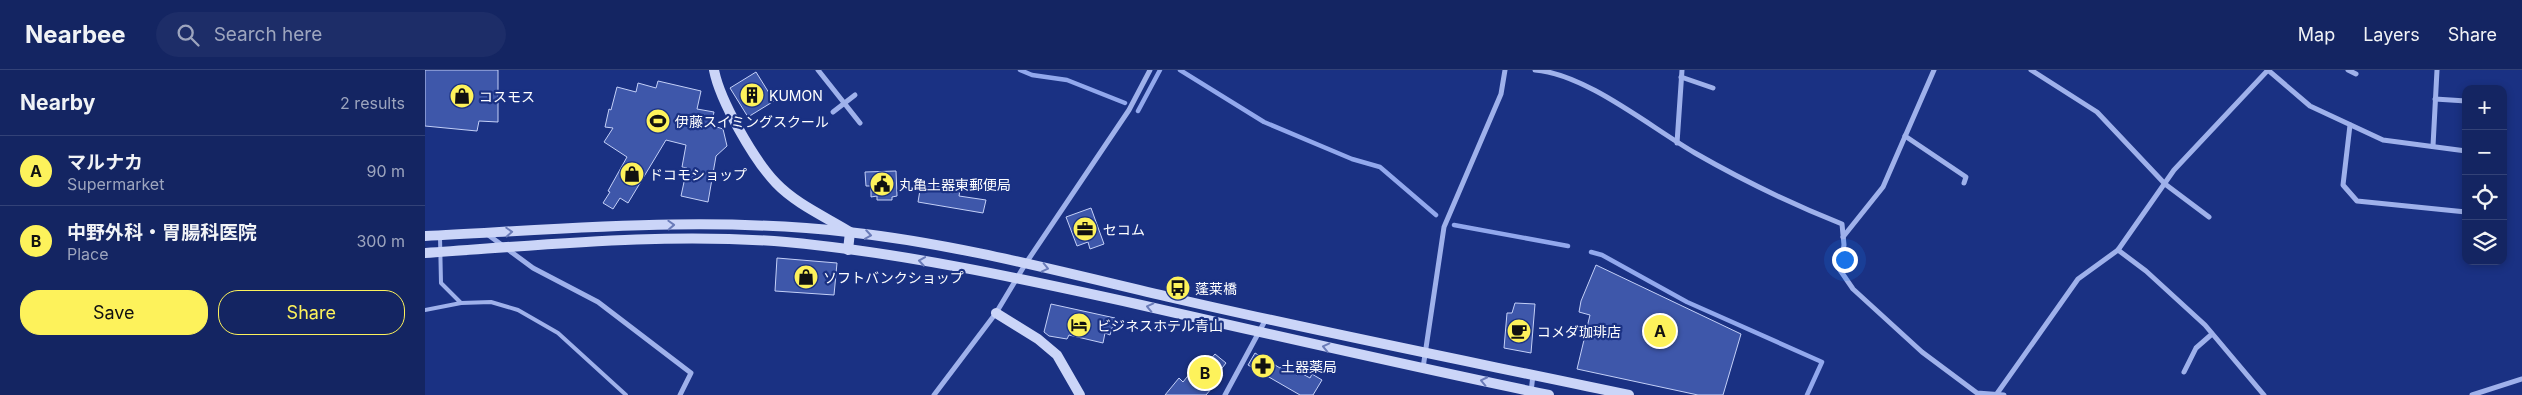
<!DOCTYPE html>
<html lang="en">
<head>
<meta charset="utf-8">
<style>
  :root { --surface:#142562; --page:#1d2d68; --text:#f1f3f6; --muted:#9da5be; --line:#334277; --accent:#fdf25b }
  body { margin:0; font-family:Inter,"Noto Sans JP",sans-serif; background:var(--page); color:var(--text) }
  .controls { position:absolute; right:15px; top:15px; display:grid; overflow:hidden; border-radius:10px; box-shadow:0 2px 8px #0003 }
  .controls button { width:45px; height:45px; display:grid; place-items:center; padding:0; border:0; border-bottom:1px solid var(--line); background:var(--surface); color:var(--text); font:25px sans-serif }
  .you { position:absolute; left:1419px; top:189px; width:18px; height:18px; margin:-12px; border:4px solid #fff; border-radius:50%; background:#1a73e8; box-shadow:0 0 0 8px #1a73e833 }
  .badge { display:grid; place-items:center; width:32px; height:32px; border-radius:50%; background:var(--accent); color:#111; font-size:16px; font-weight:700 }
  .pin { position:absolute; translate:-50% -50%; border:2px solid #fff; box-shadow:0 1px 5px #0006 }
  .list { margin:0; padding:0; list-style:none }
  h2 { display:flex; justify-content:space-between; align-items:center; height:65px; margin:0; padding:0 20px; font-size:21px }
  h2 small { font-size:16px; font-weight:400; color:var(--muted) }
  .list li { display:grid; grid-template-columns:32px 1fr auto; gap:15px; align-items:center; box-sizing:border-box; height:70px; padding:0 20px; border-top:1px solid var(--line) }
  .list b { display:block; font-size:19px; white-space:nowrap }
  .list p { margin:0; font-size:16px; white-space:nowrap; color:var(--muted) }
  .list em { font-size:16px; font-style:normal; color:var(--muted) }
  .actions { display:flex; gap:10px; padding:15px 20px }
  .actions a { flex:1; padding:11px 0; border:1px solid var(--accent); border-radius:20px; text-align:center; font-size:18px; color:var(--accent) }
  .actions .main { background:var(--accent); color:#111 }
  .icon { flex:none; width:28px; height:28px; fill:none; stroke:currentColor; stroke-width:2; stroke-linecap:round; stroke-linejoin:round }
  .map { position:relative; flex:none; width:2097px; height:325px; overflow:hidden }
  header { display:flex; align-items:center; gap:30px; box-sizing:border-box; height:70px; padding:0 25px; background:var(--surface); border-bottom:1px solid var(--line) }
  header strong { font-size:24px }
  nav { display:flex; gap:28px; margin-inline-start:auto; font-size:18px }
  .search { width:350px; height:45px; background:var(--page); display:flex; align-items:center; gap:12px; box-sizing:border-box; padding:0 18px; border-radius:28px; color:var(--muted); font-size:19px }
  main { display:flex }
  aside { flex:1; background:var(--surface) }
  .map>svg:first-child { display:block }
</style>
</head>
<body>
<header>
<strong>Nearbee</strong>
<div class="search"><svg class="icon" aria-label="search" viewBox="0 0 24 24"><circle cx="10" cy="10" r="6"/><path d="M15 15l6 6"/></svg>Search here</div>
<nav><a>Map</a><a>Layers</a><a>Share</a></nav>
</header>
<main>
<aside>
<h2>Nearby<small>2 results</small></h2>
<ul class="list">
<li><span class="badge">A</span><div><b>マルナカ</b><p>Supermarket</p></div><em>90 m</em></li>
<li><span class="badge">B</span><div><b>中野外科・胃腸科医院</b><p>Place</p></div><em>300 m</em></li>
</ul>
<div class="actions"><a class="main">Save</a><a>Share</a></div>
</aside>
<div class="map">
<svg width="2097" height="325" viewBox="0 0 2097 325">
  <rect width="100%" height="100%" fill="#1a3183"/>
  <g fill="none" stroke-linecap="round" stroke-linejoin="round">
    <g stroke="#92a8ed" stroke-width="4.5">
      <polyline points="595,0 607,5 642,10 700,33"/>
      <polyline points="755,0 839,52 927,89 955,97 1011,145"/>
      <polyline points="713,41 735,0"/>
      <polyline points="1029,155 1143,176"/>
      <polyline points="1166,182 1177,185 1262,232 1397,292 1382,325"/>
    </g>
  </g>
  <g fill="#3e57aa" stroke="#c4d0f8">
    <polygon points="0,0 73,0 73,52 54,51 52,61 0,56"/>
    <polygon points="331,2 349,31 323,47 305,18"/>
    <polygon points="233,11 276,21 272,39 289,42 286,55 298,59 302,76 291,86 283,132 256,126 262,98 257,97 261,75 241,70 203,133 195,128 188,139 178,133 185,122 183,121 202,87 179,72 188,58 180,57 184,39 186,40 192,17 211,22 213,13 231,18"/>
    <polygon points="471,101 472,126 467,127 467,130 452,130 452,126 446,127 446,116 441,116 440,102"/>
    <polygon points="496,114 535,120 534,126 561,130 558,143 493,132"/>
    <polygon points="666,138 679,174 665,179 663,172 652,176 641,147"/>
    <polygon points="352,188 412,193 409,225 350,221"/>
    <polygon points="1171,195 1316,264 1298,325 1273,325 1152,299 1165,245 1154,242 1156,231"/>
    <polygon points="1090,233 1110,234 1106,283 1079,278 1082,243 1087,243"/>
    <polygon points="626,234 690,248 685,265 680,263 678,273 644,265 642,269 624,266 619,262"/>
    <polygon points="830,283 855,298 857,296 872,305 874,302 885,308 887,304 897,310 888,325 875,325 823,295"/>
    <polygon points="790,284 801,293 794,302 798,305 781,325 740,325 754,308 758,312 777,288 783,292"/>
  </g>
  <g fill="none" stroke-linecap="round" stroke-linejoin="round">
    <g stroke="#9fb1eb" stroke-width="4">
      <polyline points="36,233 66,232 93,240 133,263 201,325"/>
      <polyline points="0,240 36,233 16,213 15,167"/>
    </g>
    <g stroke="#9fb1eb" stroke-width="5">
      <polyline points="393,0 435,53"/>
      <path d="M1110,0C1161,4 1225,57 1270,83C1317,110 1367,134 1417,154L1419,175L1415,200L1428,219L1497,282L1552,323L1579,325"/>
      <polyline points="1606,0 1672,42 1740,114 1784,147"/>
      <polyline points="1843,0 1885,36 1958,70 2041,81"/>
      <polyline points="1923,0 1931,4"/>
      <polyline points="1256,7 1288,18"/>
      <polyline points="2010,29 2041,31"/>
      <polyline points="408,42 430,25"/>
      <polyline points="1925,55 1918,115 1932,131 2041,142"/>
      <polyline points="1480,66 1541,107 1539,113"/>
      <polyline points="1252,73 1257,0"/>
      <polyline points="2008,76 2012,0"/>
      <polyline points="62,164 108,198 173,232 266,303 255,325"/>
      <polyline points="1418,167 1458,117 1509,0"/>
      <polyline points="1693,180 1721,201 1780,255 1839,325"/>
      <polyline points="998,298 1019,157 1076,24 1080,0"/>
      <polyline points="1759,302 1771,278 1787,264"/>
      <polyline points="1106,322 1108,305"/>
      <polyline points="509,325 571,243 601,193 704,40 725,0"/>
      <polyline points="800,325 841,249"/>
      <polyline points="1571,325 1653,209 1693,180 1749,100 1843,0"/>
      <polyline points="2047,325 2097,309"/>
    </g>
    <g stroke="#cbd5f8" stroke-width="10">
      <path d="M289,0C295,31 329,90 351,113C371,134 401,147 425,162L423,180"/>
      <path d="M0,166C140,159 283,146 423,162C533,174 640,203 748,228C899,263 1052,293 1204,325"/>
      <path d="M0,183C119,175 241,162 361,172C480,183 598,209 716,235C852,266 988,297 1124,325"/>
      <polyline points="571,243 613,269 632,285 655,325"/>
    </g>
  </g>
  <defs><path id="oneway-chevron" d="M-2-3.5L2.5 0L-2 3.5" fill="none" stroke-width="1.6" stroke-linecap="round" stroke-linejoin="round" transform="scale(1.25)"/></defs>
  <g stroke="#6a7bb8">
    <use href="#oneway-chevron" transform="translate(246 155) rotate(-2)"/>
    <use href="#oneway-chevron" transform="translate(84 162) rotate(-3)"/>
    <use href="#oneway-chevron" transform="translate(443 165) rotate(9)"/>
    <use href="#oneway-chevron" transform="translate(497 191) rotate(-171)"/>
    <use href="#oneway-chevron" transform="translate(620 198) rotate(13)"/>
    <use href="#oneway-chevron" transform="translate(725 237) rotate(-167)"/>
    <use href="#oneway-chevron" transform="translate(901 277) rotate(-167)"/>
    <use href="#oneway-chevron" transform="translate(1059 311) rotate(-168)"/>
  </g>
  <defs>
    <symbol id="building-disc" viewBox="-11 -11 22 22"><circle r="9.5" fill="#fdf25b" stroke="#1a3183"/><path d="M-4-6H4V6H1V3H-1V6H-4ZM-2.5-4.3h1.7v1.8h-1.7ZM.8-4.3h1.7v1.8H.8ZM-2.5-1h1.7V.8h-1.7ZM.8-1h1.7V.8H.8Z" fill="#111"/></symbol>
    <symbol id="shop-disc" viewBox="-11 -11 22 22"><circle r="9.5" fill="#fdf25b" stroke="#1a3183"/><path d="M-5-2.5h2.3a2.7 3.5 0 0 1 5.4 0H5L5.5 6h-11ZM-1.5-2.5h3a1.5 2.3 0 0 0-3 0Z" fill="#111"/></symbol>
    <symbol id="stadium-disc" viewBox="-11 -11 22 22"><circle r="9.5" fill="#fdf25b" stroke="#1a3183"/><path d="M0-5a6.5 5 0 1 0 0 10a6.5 5 0 1 0 0-10ZM-3.5-1.8h7v3.6h-7Z" fill="#111"/></symbol>
    <symbol id="civic-disc" viewBox="-11 -11 22 22"><circle r="9.5" fill="#fdf25b" stroke="#1a3183"/><path d="M-.6-6.5H3V-4.5H.6V-3L4-1V1h2V6H-6V1h2V-1L-.6-3ZM-1.2 2.5V6h2.4V2.5Z" fill="#111"/></symbol>
    <symbol id="office-disc" viewBox="-11 -11 22 22"><circle r="9.5" fill="#fdf25b" stroke="#1a3183"/><path d="M-6-3h4V-5.5h4V-3h4V5H-6ZM-1-4.5V-3h2v-1.5ZM-6 0V1H6V0Z" fill="#111"/></symbol>
    <symbol id="bus-disc" viewBox="-11 -11 22 22"><circle r="9.5" fill="#fdf25b" stroke="#1a3183"/><path d="M-5-6H5V4H4V6H2V4H-2V6H-4V4H-5ZM-3.5-4V0h7V-4ZM-3.5 1.2v1.5H-2V1.2ZM2 1.2v1.5H3.5V1.2Z" fill="#111"/></symbol>
    <symbol id="hotel-disc" viewBox="-11 -11 22 22"><circle r="9.5" fill="#fdf25b" stroke="#1a3183"/><path d="M-6-4.5h1.5V1H6V5H4.5V3h-9V5H-6ZM-4 0a1.8 1.8 0 1 1 3.6 0ZM.5 0V-2.5h3Q6-2.5 6 0Z" fill="#111"/></symbol>
    <symbol id="cafe-disc" viewBox="-11 -11 22 22"><circle r="9.5" fill="#fdf25b" stroke="#1a3183"/><path d="M-5.5-4.5H6V0H3Q3 3.5 0 3.5H-2.5Q-5.5 3.5-5.5 0ZM3-3.2v2h1.7v-2ZM-6 4.5H4V6H-6Z" fill="#111"/></symbol>
    <symbol id="pharmacy-disc" viewBox="-11 -11 22 22"><circle r="9.5" fill="#fdf25b" stroke="#1a3183"/><path d="M-2-6h4v4h4v4h-4v4h-4v-4h-4v-4h4Z" fill="#111"/></symbol>
  </defs>
  <g fill-rule="evenodd">
    <use href="#building-disc" x="313" y="11" width="28" height="28"/>
    <use href="#shop-disc" x="23" y="12" width="28" height="28"/>
    <use href="#stadium-disc" x="219" y="37" width="28" height="28"/>
    <use href="#shop-disc" x="193" y="90" width="28" height="28"/>
    <use href="#civic-disc" x="443" y="100" width="28" height="28"/>
    <use href="#office-disc" x="646" y="145" width="28" height="28"/>
    <use href="#shop-disc" x="367" y="193" width="28" height="28"/>
    <use href="#bus-disc" x="739" y="204" width="28" height="28"/>
    <use href="#hotel-disc" x="640" y="241" width="28" height="28"/>
    <use href="#cafe-disc" x="1080" y="247" width="28" height="28"/>
    <use href="#pharmacy-disc" x="824" y="282" width="28" height="28"/>
  </g>
  <g text-anchor="middle" dominant-baseline="central" stroke-width="4.5" stroke-linejoin="round" paint-order="stroke">
    <g font-size="14" fill="#fff" stroke="#1a3183" text-anchor="start">
      <text x="344" y="25">KUMON</text>
      <text x="54" y="26">コスモス</text>
      <text x="250" y="51">伊藤スイミングスクール</text>
      <text x="224" y="104">ドコモショップ</text>
      <text x="474" y="114">丸亀土器東郵便局</text>
      <text x="678" y="159">セコム</text>
      <text x="398" y="207">ソフトバンクショップ</text>
      <text x="770" y="218">蓬莱橋</text>
      <text x="672" y="255">ビジネスホテル青山</text>
      <text x="1112" y="261">コメダ珈琲店</text>
      <text x="856" y="296">土器薬局</text>
    </g>
  </g>
</svg>
<div class="controls">
<button>+</button>
<button>−</button>
<button><svg class="icon" aria-label="locate" viewBox="0 0 24 24"><circle cx="12" cy="12" r="6"/><path d="M12 2v4M12 18v4M2 12h4M18 12h4"/></svg></button>
<button><svg class="icon" aria-label="layers" viewBox="0 0 24 24"><path d="M12 4l9 5-9 5-9-5zM3 14l9 5 9-5"/></svg></button>
</div>
<div class="you"></div>
<div class="pin badge" style="left:1235px;top:261px">A</div>
<div class="pin badge" style="left:780px;top:303px">B</div>
</div>
</main>
</body>
</html>
